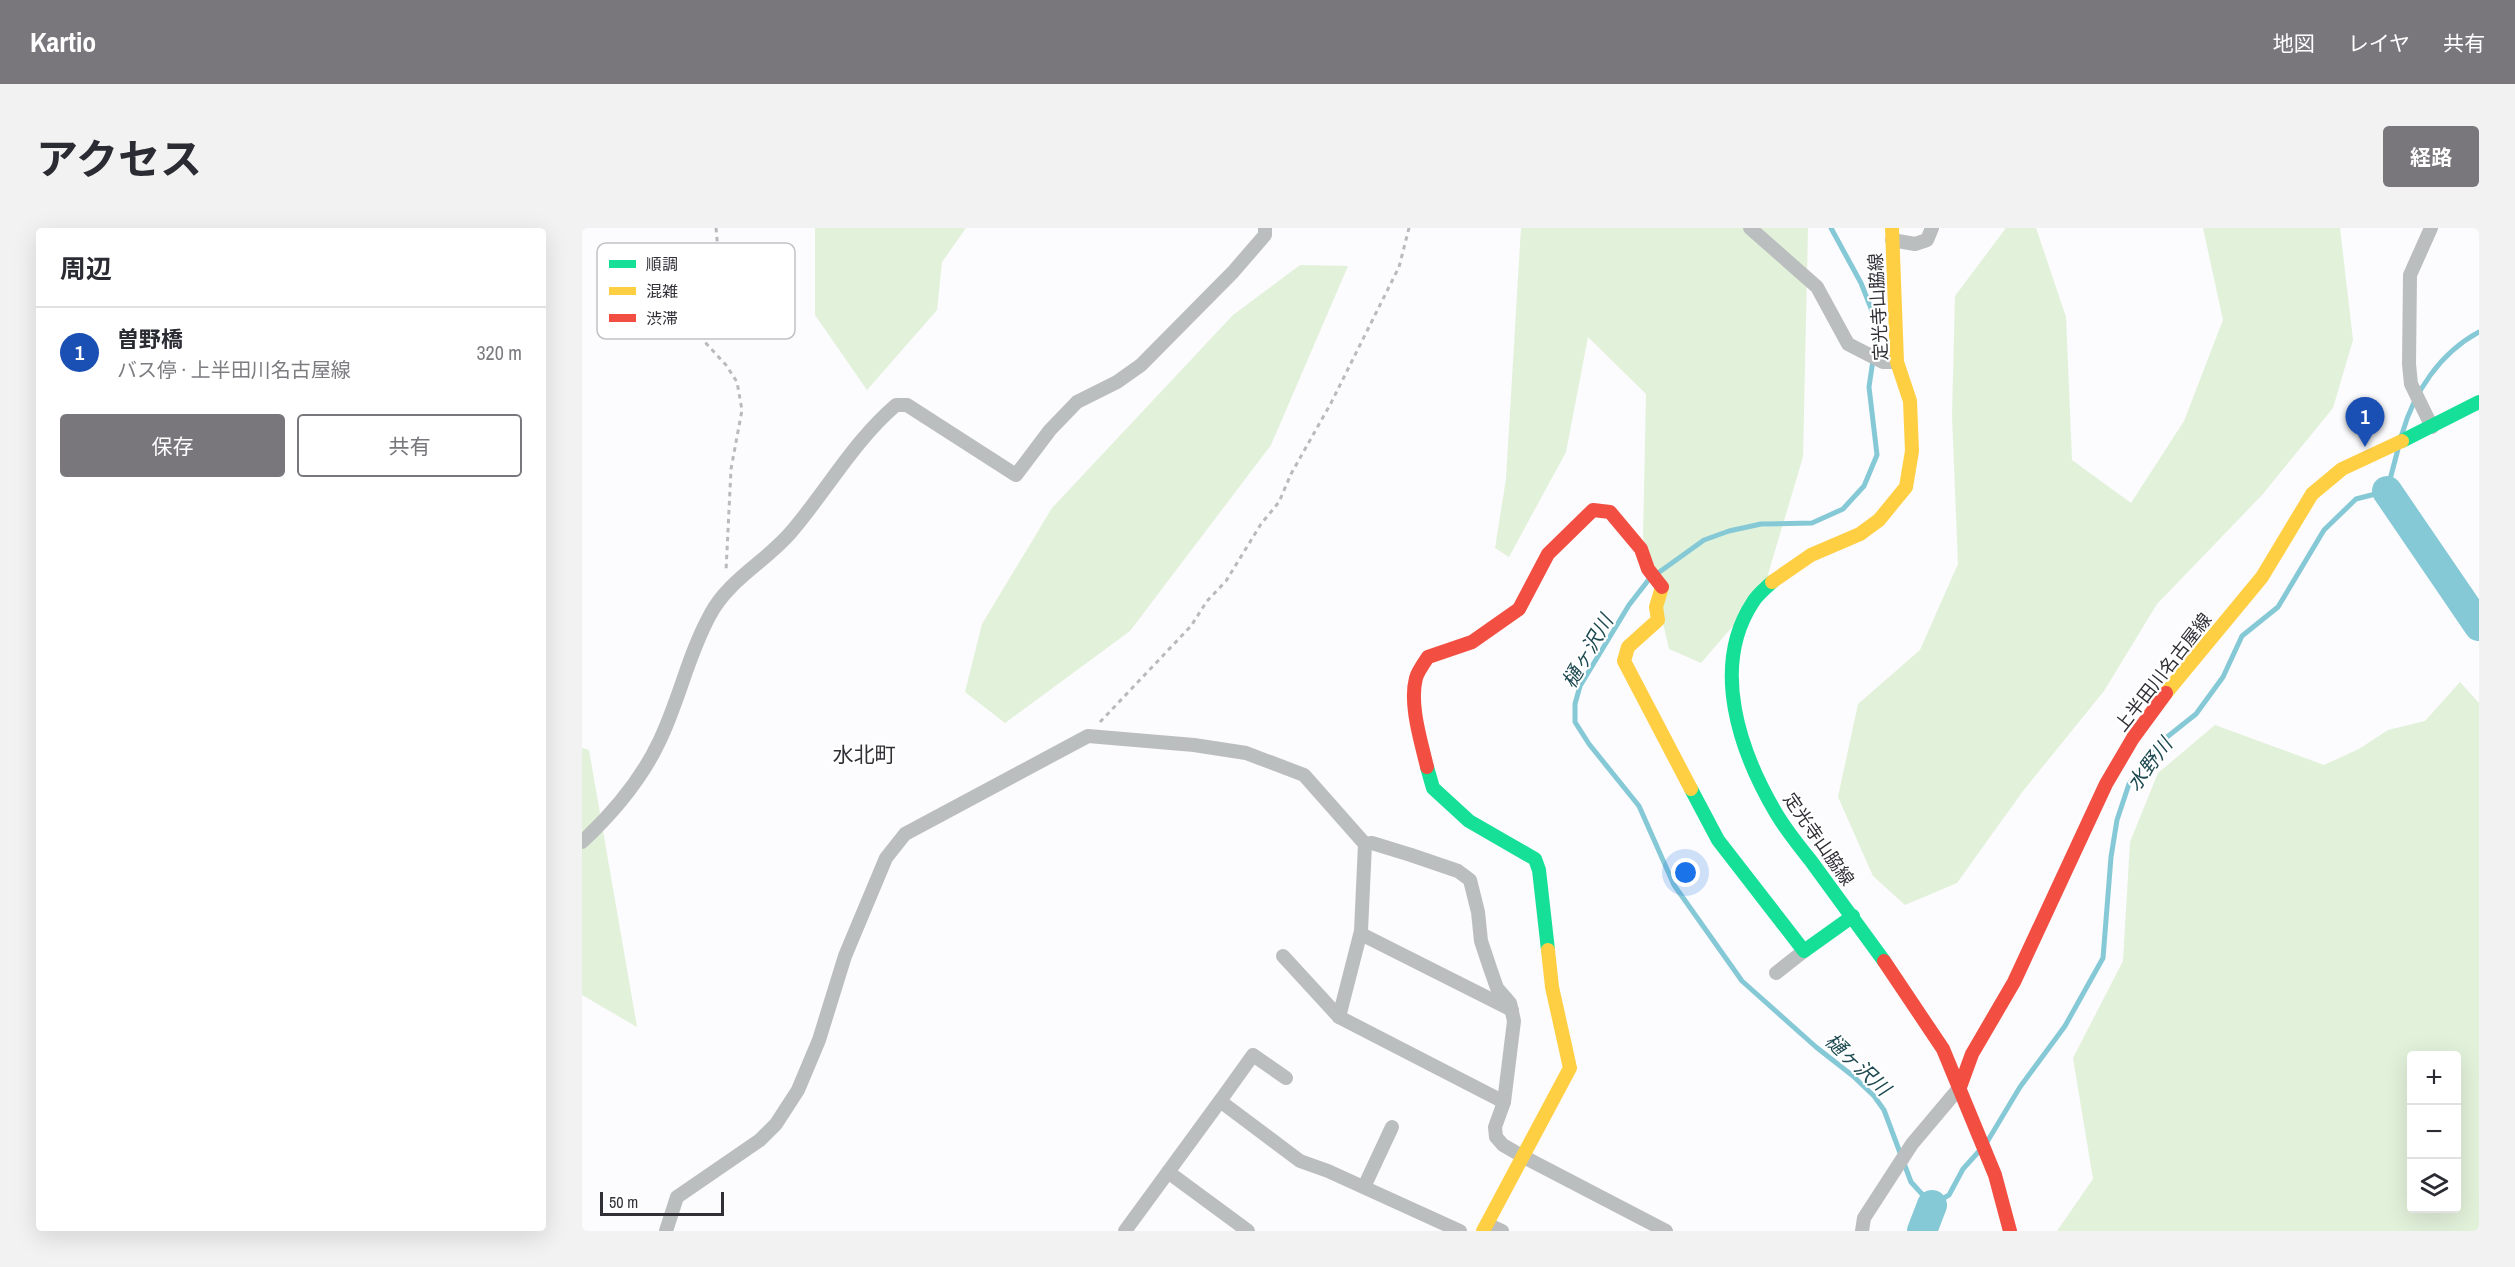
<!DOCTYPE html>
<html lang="ja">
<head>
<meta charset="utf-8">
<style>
  :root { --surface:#fff; --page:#f2f2f3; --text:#2b2b33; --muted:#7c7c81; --line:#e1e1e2; --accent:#79777c }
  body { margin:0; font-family:"Archivo Narrow","Noto Sans JP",sans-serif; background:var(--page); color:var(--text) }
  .controls { position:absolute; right:18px; bottom:18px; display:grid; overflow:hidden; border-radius:6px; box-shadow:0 6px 24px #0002 }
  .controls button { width:54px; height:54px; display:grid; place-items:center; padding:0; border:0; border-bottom:2px solid var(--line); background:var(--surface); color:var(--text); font:30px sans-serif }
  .scale { position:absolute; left:18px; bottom:15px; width:124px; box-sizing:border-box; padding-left:6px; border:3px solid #323037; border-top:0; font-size:16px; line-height:21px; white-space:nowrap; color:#323037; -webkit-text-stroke:4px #fff; paint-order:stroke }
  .you { position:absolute; left:1104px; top:645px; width:21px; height:21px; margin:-15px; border:4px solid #fff; border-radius:50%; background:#1a73e8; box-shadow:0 0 0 9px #1a73e833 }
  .badge { display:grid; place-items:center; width:39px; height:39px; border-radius:50%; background:var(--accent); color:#fff; font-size:20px; font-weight:700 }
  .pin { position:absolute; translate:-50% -50px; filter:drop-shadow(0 2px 3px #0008) }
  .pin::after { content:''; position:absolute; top:32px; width:21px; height:18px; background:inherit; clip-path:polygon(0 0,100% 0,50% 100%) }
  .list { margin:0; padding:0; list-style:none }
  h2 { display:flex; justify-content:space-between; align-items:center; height:78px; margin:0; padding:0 24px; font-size:26px }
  h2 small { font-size:20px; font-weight:400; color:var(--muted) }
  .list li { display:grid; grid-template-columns:39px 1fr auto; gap:18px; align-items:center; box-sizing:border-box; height:90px; padding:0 24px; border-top:2px solid var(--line) }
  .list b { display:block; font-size:22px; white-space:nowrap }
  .list p { margin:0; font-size:20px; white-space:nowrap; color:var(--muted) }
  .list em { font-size:20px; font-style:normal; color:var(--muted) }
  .actions { display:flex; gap:12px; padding:18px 24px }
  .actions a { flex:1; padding:14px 0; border:2px solid var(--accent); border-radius:6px; text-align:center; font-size:21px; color:var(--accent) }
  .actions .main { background:var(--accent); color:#fff }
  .icon { flex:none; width:33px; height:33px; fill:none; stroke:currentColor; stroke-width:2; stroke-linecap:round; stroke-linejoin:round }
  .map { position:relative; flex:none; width:1897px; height:1003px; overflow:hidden; border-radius:6px }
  header { display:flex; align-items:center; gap:36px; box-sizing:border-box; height:84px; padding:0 30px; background:var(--accent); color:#fff }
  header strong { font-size:28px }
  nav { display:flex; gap:33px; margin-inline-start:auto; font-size:21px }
  .intro { display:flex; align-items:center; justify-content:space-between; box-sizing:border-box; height:144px; padding:0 36px }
  h1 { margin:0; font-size:42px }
  .button { padding:15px 27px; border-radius:6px; background:var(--accent); color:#fff; font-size:21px; font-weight:700 }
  main { display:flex; gap:36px; padding:0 36px }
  aside { flex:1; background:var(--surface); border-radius:6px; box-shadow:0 6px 24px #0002 }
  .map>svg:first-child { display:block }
</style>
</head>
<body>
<header>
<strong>Kartio</strong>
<nav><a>地図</a><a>レイヤ</a><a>共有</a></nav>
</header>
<div class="intro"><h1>アクセス</h1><a class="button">経路</a></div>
<main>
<aside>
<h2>周辺<small></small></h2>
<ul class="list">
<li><span class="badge" style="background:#1a4fb4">1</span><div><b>曽野橋</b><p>バス停 · 上半田川名古屋線</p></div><em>320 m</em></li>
</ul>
<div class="actions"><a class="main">保存</a><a>共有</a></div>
</aside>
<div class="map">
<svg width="1897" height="1003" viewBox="0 0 1897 1003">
  <rect width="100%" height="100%" fill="#fcfbfd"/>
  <g fill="#e2f1da" fill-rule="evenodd">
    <polygon points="233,0 384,0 360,34 355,82 285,162 233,87"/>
    <polygon points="939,0 1226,0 1221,229 1181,363 1119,435 1087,421 1061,309 1064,166 1006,109 984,224 927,329 913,320 924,251"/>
    <polygon points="1424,0 1454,0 1484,89 1490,232 1549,275 1602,193 1641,92 1621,0 1758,0 1771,112 1751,180 1680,267 1575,376 1522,463 1441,563 1375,655 1323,677 1291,648 1256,569 1276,476 1338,422 1376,336 1370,188 1373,68"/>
    <polygon points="718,37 766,38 689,217 548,403 423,495 383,464 400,396 470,280 651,87"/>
    <path d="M1878,454L1897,475V1003H1475L1511,951L1491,830L1541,733L1548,614L1576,545L1633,497L1742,537L1777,521L1806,502L1843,493ZM1830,828H1874V980H1830Z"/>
    <polygon points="0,520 7,522 55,799 0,767"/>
  </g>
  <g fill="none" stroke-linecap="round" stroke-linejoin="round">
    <g stroke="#86c9d6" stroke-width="5">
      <path d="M1820,206C1832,164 1858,125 1897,104"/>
      <polyline points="1076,345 1122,312 1147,303 1179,296 1230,295 1261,281 1282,258 1295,227 1287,159 1296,98 1279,55 1249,0"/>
      <polyline points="1068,350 1047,377 998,458 993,476 993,494 1007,516 1057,578 1092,657 1160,753 1234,819 1271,848 1292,868 1302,882 1329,954 1350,977 1367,967 1381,941 1399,921"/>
      <polyline points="1405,914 1438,859 1483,798 1521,730 1529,629 1535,592 1547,556 1580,513 1614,486 1641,449 1660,408 1696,379 1742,302 1774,271 1805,263 1816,221"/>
    </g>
    <g stroke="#86c9d6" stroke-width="30">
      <polyline points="1805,263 1897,398"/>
      <polyline points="1340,1003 1350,977"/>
    </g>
    <g stroke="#bababc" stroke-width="3" stroke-dasharray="4.5 4.5" stroke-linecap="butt">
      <polyline points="134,0 136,22 128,57 121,112 144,137 155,154 160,182 149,241 144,343"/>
      <polyline points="518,494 609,398 625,373 644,353 679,296 697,274 709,246 749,175 817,39 827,0"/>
    </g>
    <g stroke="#bbbebe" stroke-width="14">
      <polyline points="1168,0 1235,59 1266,116 1301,134 1315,134"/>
      <polyline points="1849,0 1828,47 1827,136 1829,156 1850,199"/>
      <polyline points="1310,12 1333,16 1345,12 1350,0"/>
      <path d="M0,614C31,585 59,552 77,514C97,473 106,427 128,387C146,352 185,333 210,303C245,262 272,213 314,177H325L434,247L468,202L495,174L535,154L559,137L651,44L683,7V0"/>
      <polyline points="783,616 790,615 829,627 876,643 888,652 896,684 899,713 908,740 915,760 928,775 932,793 922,874 913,899 914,909 921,917 940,928 1084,1003"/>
      <polyline points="779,706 930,782"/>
      <polyline points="1194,745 1222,723"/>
      <polyline points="757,789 922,874"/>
      <polyline points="638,873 671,827 704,850"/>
      <polyline points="586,944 666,1003"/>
      <polyline points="782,959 810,899"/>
      <polyline points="905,996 920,1003"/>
      <polyline points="84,1003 95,969 178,912 194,896 216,862 237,812 263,728 304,630 323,606 506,508 612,517 664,525 722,547 783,616 779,703 757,789 701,728"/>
      <polyline points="543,1003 638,873 718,933 746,943 878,1003"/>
      <polyline points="1280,1003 1282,990 1330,916 1378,859"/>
    </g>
    <g stroke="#16e098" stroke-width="14">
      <polyline points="1820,213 1897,174"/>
      <path d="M1190,354C1184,360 1175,367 1171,374C1128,439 1158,524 1194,585C1204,602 1217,618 1229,633C1253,666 1278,700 1302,733"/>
      <polyline points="845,539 851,560 887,593 953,631 957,642 966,722"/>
      <polyline points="1109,561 1136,612 1222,723 1271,688"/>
    </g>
    <g stroke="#ffcf43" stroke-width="14">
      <polyline points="1190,354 1229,327 1278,306 1297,292 1324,259 1330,223 1328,173 1315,134 1310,0"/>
      <polyline points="1080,359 1074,379 1076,392 1046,419 1042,433 1109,561"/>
      <polyline points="1584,465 1680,349 1730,266 1760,241 1820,213"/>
      <polyline points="901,1003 988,840 970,759 966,722"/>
    </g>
    <g stroke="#f24e42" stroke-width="14">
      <path d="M845,539C839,513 827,476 834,450C836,443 842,435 846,429L890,414L937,381L966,326L1011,282L1028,284L1059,321L1066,341L1080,359"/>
      <polyline points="1302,733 1361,821 1413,947 1428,1003"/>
      <polyline points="1378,859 1390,826 1432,754 1524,556 1551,510 1584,465"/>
    </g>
  </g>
  <g text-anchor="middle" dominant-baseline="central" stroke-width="4.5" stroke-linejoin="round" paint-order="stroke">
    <g font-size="18" fill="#323037" stroke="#fff">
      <text transform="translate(1296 79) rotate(-93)">定光寺山脇線</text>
      <text transform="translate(1581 444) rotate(-52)">上半田川名古屋線</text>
      <text transform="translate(1237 611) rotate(55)">定光寺山脇線</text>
    </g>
    <g font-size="20" font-style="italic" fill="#1d4950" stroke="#fff">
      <text transform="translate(1005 423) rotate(-60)">樋ヶ沢川</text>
      <text transform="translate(1567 536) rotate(-53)">水野川</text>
      <text transform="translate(1276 836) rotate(43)">樋ヶ沢川</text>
    </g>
    <g font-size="21" fill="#323037" stroke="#fff">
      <text x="282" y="526">水北町</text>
    </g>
  </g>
  <rect x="15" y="15" width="198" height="96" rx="9" fill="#fff" stroke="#c2c1c3" stroke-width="1.5"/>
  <rect x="27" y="32" width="27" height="8" fill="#16e098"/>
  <rect x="27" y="59" width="27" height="8" fill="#ffcf43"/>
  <rect x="27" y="86" width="27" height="8" fill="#f24e42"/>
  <g font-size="16" fill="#323037">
    <text x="64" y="42">順調</text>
    <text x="64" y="69">混雑</text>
    <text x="64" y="96">渋滞</text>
  </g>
</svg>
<div class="controls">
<button>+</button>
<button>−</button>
<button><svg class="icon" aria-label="layers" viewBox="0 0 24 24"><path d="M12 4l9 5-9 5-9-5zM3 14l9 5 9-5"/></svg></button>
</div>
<div class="scale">50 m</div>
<div class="you"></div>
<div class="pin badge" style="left:1783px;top:219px;background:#1a4fb4">1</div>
</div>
</main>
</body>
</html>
